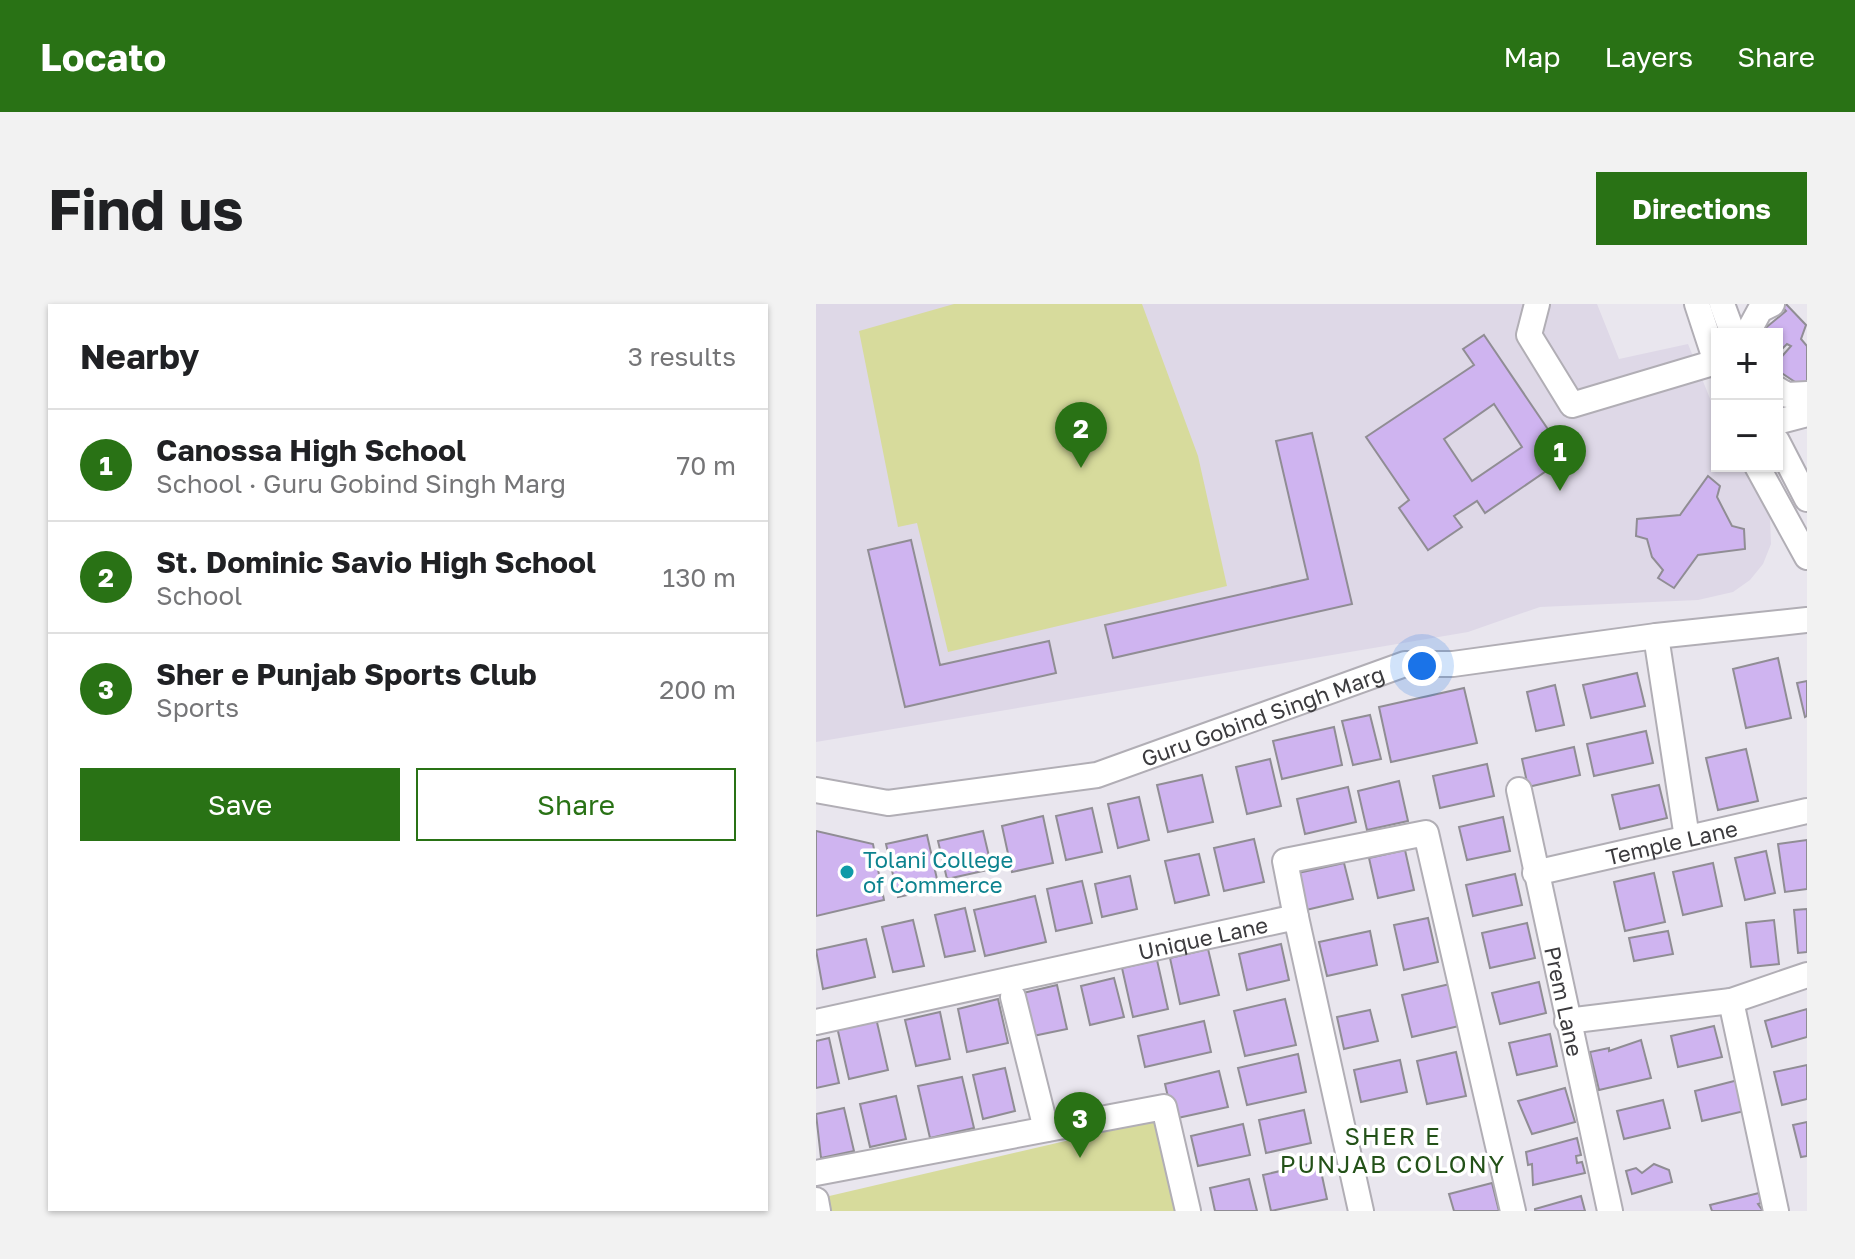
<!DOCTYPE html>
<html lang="en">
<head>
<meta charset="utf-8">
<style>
  :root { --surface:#fff; --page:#f2f2f2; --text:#202124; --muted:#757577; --line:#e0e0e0; --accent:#297215 }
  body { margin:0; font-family:"Golos Text",sans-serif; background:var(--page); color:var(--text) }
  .controls { position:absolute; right:24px; top:24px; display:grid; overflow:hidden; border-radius:0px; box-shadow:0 2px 6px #0004 }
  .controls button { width:72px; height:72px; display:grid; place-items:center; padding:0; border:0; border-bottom:2px solid var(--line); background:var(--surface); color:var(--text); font:40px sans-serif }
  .you { position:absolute; left:606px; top:362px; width:28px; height:28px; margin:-20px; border:6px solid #fff; border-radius:50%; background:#1a73e8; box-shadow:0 0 0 12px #1a73e833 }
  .badge { display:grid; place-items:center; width:52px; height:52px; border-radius:50%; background:var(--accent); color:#fff; font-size:26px; font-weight:700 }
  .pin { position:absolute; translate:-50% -66px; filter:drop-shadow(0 2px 4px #0008) }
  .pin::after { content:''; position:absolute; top:42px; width:28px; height:24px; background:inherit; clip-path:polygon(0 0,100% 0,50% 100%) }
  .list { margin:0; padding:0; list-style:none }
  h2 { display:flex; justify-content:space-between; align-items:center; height:104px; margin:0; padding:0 32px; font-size:34px }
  h2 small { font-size:26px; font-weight:400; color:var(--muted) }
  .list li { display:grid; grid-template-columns:52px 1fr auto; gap:24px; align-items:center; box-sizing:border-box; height:112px; padding:0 32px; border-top:2px solid var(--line) }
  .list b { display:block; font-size:30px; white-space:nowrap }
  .list p { margin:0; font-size:26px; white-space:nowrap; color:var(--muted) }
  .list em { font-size:26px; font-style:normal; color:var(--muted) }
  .actions { display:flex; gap:16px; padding:24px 32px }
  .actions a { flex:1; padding:18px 0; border:2px solid var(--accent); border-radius:0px; text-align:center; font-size:28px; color:var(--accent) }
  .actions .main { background:var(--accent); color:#fff }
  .map { position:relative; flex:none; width:991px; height:907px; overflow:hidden; border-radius:0px }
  header { display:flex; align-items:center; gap:48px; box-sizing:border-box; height:112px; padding:0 40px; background:var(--accent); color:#fff }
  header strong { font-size:38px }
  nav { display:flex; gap:44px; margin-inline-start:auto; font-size:28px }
  .intro { display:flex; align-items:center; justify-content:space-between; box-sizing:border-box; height:192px; padding:0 48px }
  h1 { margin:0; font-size:56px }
  .button { padding:20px 36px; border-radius:0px; background:var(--accent); color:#fff; font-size:28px; font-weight:700 }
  main { display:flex; gap:48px; padding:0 48px }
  aside { flex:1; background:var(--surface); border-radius:0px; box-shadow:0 2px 6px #0004 }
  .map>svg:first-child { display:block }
</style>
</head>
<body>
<header>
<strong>Locato</strong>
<nav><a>Map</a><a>Layers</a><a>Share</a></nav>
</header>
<div class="intro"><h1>Find us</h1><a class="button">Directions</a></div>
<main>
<aside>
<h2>Nearby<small>3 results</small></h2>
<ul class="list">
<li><span class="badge">1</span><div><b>Canossa High School</b><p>School · Guru Gobind Singh Marg</p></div><em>70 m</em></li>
<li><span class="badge">2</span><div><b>St. Dominic Savio High School</b><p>School</p></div><em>130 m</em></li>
<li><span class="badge">3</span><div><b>Sher e Punjab Sports Club</b><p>Sports</p></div><em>200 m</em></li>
</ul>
<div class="actions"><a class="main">Save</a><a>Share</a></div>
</aside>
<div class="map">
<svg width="991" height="907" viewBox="0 0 991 907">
  <rect width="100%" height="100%" fill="#e9e6ee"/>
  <polygon fill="#ded8e7" points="0,0 781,0 803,55 872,40 901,112 901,162 927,162 954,213 955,240 947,260 934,276 917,288 882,296 724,303 652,328 0,438"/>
  <g fill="#d7db9c">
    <polygon points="138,0 326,0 382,152 411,282 132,348 101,219 82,223 43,27"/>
    <polygon points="344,815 365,907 12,907 9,893"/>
  </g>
  <g fill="#cfb4f0" stroke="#908d94" stroke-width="2" fill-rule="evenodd">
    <polygon points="970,0 990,21 985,35 991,42 991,86 961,66 961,58 975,42 971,40 966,45 961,30 947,26 970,7 966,3"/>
    <path d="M668,31L744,143L729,154L736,163L669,209L661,197L638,212L646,223L612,246L583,204L593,196L550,133L658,61L647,45ZM678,100L706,143L656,177L628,135Z"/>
    <polygon points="496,129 536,300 297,354 289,321 492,275 460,137"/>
    <polygon points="892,172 904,182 901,193 916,222 928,225 929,245 882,251 858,284 842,274 847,266 836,253 831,235 820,232 821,215 864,211"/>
    <polygon points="95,236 124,361 233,337 240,369 89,403 52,246"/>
    <polygon points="962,354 975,414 930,424 917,365"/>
    <polygon points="821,369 829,402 775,414 767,381"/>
    <polygon points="991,377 991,412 989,413 981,379"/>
    <polygon points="739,381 748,421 720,427 711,388"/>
    <polygon points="648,384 661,439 575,458 563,403"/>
    <polygon points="554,411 565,455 537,461 526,417"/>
    <polygon points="518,423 526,461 466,475 457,437"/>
    <polygon points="830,427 837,459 778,472 771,440"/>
    <polygon points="758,443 764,471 712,483 706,455"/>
    <polygon points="930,445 942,497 902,506 890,454"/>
    <polygon points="454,455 465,502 431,510 420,463"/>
    <polygon points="671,460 678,492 624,504 617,472"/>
    <polygon points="386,471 397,518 352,528 341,481"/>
    <polygon points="583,477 592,517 551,526 542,487"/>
    <polygon points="843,481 851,514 804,525 796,491"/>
    <polygon points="532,483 540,518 489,530 481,495"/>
    <polygon points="323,493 333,536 302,544 292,500"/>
    <polygon points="276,504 286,548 250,556 240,512"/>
    <polygon points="227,512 237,559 196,568 186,522"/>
    <polygon points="687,513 694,547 651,556 643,523"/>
    <polygon points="0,527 57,540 68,596 0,612"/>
    <polygon points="167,527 176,565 131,575 122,537"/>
    <polygon points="111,531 123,584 82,593 70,540"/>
    <polygon points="438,535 448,578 408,587 398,544"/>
    <polygon points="991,536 991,585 969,588 962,540"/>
    <polygon points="589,546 598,586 562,594 553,554"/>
    <polygon points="950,547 959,589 929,596 919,554"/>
    <polygon points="383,550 393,591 359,599 349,557"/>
    <polygon points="528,559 537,595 490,606 482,569"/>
    <polygon points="897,559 906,602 867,611 857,568"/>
    <polygon points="838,569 849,618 809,627 798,578"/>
    <polygon points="699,570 706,601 657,612 650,581"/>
    <polygon points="314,572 321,605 286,613 279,580"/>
    <polygon points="266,577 276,619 240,627 231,585"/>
    <polygon points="219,592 230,638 169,652 158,606"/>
    <polygon points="149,604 159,647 129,653 119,611"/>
    <polygon points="991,605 991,648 982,649 978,606"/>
    <polygon points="612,614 622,658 588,666 578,621"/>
    <polygon points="97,616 108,662 77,668 66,623"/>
    <polygon points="958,616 963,660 935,663 930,619"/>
    <polygon points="711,619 719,654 674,664 666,629"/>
    <polygon points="554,627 561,661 511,672 503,638"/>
    <polygon points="852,627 857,650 818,657 813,634"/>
    <polygon points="50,635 59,673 7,685 0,646"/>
    <polygon points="465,640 473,676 431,686 423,650"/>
    <polygon points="392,645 403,691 364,700 354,654"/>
    <polygon points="341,656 352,705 317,713 306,664"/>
    <polygon points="298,674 308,713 274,721 265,682"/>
    <polygon points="723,678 730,709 684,720 676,689"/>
    <polygon points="634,680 643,722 596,733 586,691"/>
    <polygon points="241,681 251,725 217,732 207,689"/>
    <polygon points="182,695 192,739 151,748 142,705"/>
    <polygon points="469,695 480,741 429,752 418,707"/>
    <polygon points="991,705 991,733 956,743 949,717"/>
    <polygon points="554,706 562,737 528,745 521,713"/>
    <polygon points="124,708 134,755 100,762 89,716"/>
    <polygon points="60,714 72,766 33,775 21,723"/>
    <polygon points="388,717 395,748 329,763 322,732"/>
    <polygon points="898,722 906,753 862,763 855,732"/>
    <polygon points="734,730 741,762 701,771 693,739"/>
    <polygon points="13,734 23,779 0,784 0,737"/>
    <polygon points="825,736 835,774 783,786 774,748 793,744 793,747"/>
    <polygon points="640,748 650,792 611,800 601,757"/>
    <polygon points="482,750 490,788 431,801 422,764"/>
    <polygon points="584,756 591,788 545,798 538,766"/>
    <polygon points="991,761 991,795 966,801 958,768"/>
    <polygon points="189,764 199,807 167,815 157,771"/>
    <polygon points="403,767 412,803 357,815 349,780"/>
    <polygon points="146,773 158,824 114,834 102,782"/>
    <polygon points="930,774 937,805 886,817 879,787"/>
    <polygon points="749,784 759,818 716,830 702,797"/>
    <polygon points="80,792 90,835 54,843 44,800"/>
    <polygon points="847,796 854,824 808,835 801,807"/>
    <polygon points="28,804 38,847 5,854 0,810"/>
    <polygon points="488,806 495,839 450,849 443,816"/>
    <polygon points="991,818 991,852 985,853 977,821"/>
    <polygon points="427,820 434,851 382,862 375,832"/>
    <polygon points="761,834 765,851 760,852 761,859 766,858 769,869 717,881 716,860 712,861 710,848"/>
    <polygon points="503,858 511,895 455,907 447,871"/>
    <polygon points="838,860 853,866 856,878 816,890 810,867 820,864 826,869"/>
    <polygon points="433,875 441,907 399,907 394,884"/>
    <polygon points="676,879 683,907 638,907 633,890"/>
    <polygon points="943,889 945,899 942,900 947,907 896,907 894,901"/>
    <polygon points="765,892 769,907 719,907 719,905"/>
  </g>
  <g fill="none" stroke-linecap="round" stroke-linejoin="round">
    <defs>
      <g id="minor">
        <polyline points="721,0 713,31 756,101 900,58"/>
        <polyline points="881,0 901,61"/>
        <polyline points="906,0 917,30"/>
        <polyline points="931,30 944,6 956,0"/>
        <polyline points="961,85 971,91 991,90"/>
        <polyline points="961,118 991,110"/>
        <polyline points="961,137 991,195"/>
        <polyline points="941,162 991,253"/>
        <polyline points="840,332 871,534"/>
        <path id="s1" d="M0,486L72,499L281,471L589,360H637L840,332L991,316"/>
        <path id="s2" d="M703,486L794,907"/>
        <path id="s3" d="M719,569L991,507"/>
        <polyline points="480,613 469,557 610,529 697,907"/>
        <polyline points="197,693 230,825"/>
        <polyline points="915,697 960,907"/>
        <polyline points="751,717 915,697 991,671"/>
        <path id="s4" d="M0,718L480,613L545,907"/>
        <polyline points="0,869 348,803 372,907"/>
        <polyline points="0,896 2,907"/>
      </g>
    </defs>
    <use href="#minor" stroke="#b1aeb5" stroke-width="28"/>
    <use href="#minor" stroke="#fff" stroke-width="24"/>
  </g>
  <circle fill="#0f9aa8" stroke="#fff" stroke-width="3" cx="31" cy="568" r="8"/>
  <g text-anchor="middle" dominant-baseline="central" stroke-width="7" stroke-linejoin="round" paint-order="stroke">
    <g font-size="22" fill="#3c3b3e" stroke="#fff">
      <text stroke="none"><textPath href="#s1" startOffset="460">Guru Gobind Singh Marg</textPath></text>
      <text stroke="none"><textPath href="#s3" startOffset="140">Temple Lane</textPath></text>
      <text stroke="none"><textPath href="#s4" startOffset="396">Unique Lane</textPath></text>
      <text stroke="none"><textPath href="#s2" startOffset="216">Prem Lane</textPath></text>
    </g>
    <g font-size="22" fill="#0d838f" stroke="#fff" text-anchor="start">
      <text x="47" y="555">Tolani College<tspan x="47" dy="25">of Commerce</tspan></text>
    </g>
    <g font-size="24" letter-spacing="2" fill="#235118" stroke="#fff">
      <text x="577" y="831">SHER E<tspan x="577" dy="28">PUNJAB COLONY</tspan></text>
    </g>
  </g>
</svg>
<div class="controls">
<button>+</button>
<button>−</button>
</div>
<div class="you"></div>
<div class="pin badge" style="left:744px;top:187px">1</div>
<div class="pin badge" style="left:265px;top:164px">2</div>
<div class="pin badge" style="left:264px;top:854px">3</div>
</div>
</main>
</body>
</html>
